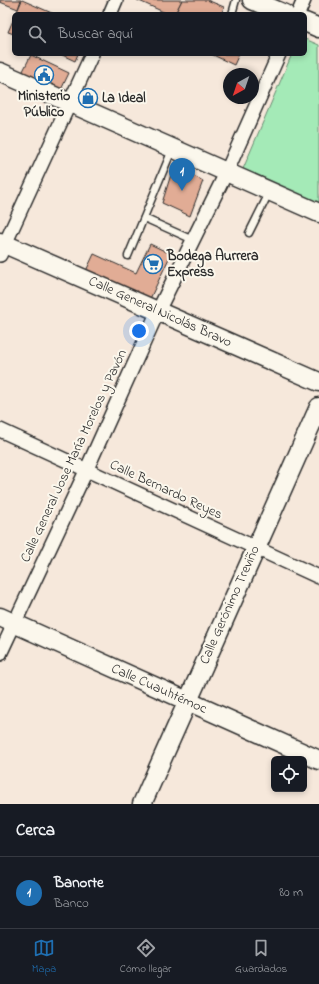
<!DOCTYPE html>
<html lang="es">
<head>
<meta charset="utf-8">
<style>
  :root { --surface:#171b24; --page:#20242c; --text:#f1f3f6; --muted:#9ea1a6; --line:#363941; --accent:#1f6fb2 }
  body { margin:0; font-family:"Indie Flower",sans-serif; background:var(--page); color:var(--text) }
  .controls { position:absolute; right:12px; bottom:12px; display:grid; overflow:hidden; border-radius:6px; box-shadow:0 2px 6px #0003 }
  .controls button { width:36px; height:36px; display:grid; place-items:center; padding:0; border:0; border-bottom:1px solid var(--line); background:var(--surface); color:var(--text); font:20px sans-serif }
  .compass { position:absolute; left:223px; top:68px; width:36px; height:36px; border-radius:50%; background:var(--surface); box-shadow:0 2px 6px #0003; rotate:220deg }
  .you { position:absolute; left:139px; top:331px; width:14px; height:14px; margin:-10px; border:3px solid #fff; border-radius:50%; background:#1a73e8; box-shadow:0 0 0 6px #1a73e833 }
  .badge { display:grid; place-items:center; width:26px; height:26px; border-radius:50%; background:var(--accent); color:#fff; font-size:13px; font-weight:700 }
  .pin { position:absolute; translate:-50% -33px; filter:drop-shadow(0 1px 2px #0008) }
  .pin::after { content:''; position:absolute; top:21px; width:14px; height:12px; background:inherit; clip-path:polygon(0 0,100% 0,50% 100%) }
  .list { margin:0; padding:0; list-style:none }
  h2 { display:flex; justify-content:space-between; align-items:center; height:52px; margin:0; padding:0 16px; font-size:17px }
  h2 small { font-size:13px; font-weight:400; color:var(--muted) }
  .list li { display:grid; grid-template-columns:26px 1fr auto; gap:12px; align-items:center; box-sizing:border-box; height:72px; padding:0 16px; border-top:1px solid var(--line) }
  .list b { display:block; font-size:15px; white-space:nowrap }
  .list p { margin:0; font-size:13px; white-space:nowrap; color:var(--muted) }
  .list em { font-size:13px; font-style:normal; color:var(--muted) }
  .icon { flex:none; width:22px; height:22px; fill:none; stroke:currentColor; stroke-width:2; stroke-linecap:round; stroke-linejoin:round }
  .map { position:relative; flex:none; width:319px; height:804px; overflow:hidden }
  .search { position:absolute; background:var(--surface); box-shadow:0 2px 6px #0003; left:12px; right:12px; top:12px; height:44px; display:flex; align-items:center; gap:10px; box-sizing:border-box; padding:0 14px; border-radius:6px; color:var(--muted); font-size:15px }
  .sheet { height:124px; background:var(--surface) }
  nav { display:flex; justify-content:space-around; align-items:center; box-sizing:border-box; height:56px; border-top:1px solid var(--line); background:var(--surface); font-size:11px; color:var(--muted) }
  nav a { display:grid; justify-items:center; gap:2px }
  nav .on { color:var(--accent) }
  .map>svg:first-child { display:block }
</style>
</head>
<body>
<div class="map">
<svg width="319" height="804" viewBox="0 0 319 804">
  <rect width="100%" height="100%" fill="#f6e8db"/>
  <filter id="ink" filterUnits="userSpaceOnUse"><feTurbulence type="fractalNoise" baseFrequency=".025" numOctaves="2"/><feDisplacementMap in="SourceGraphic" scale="8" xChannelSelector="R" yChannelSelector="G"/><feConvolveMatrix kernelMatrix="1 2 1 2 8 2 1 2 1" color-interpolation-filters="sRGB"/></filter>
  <g filter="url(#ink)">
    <polygon fill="#a4eab7" stroke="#688a71" points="305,39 319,45 319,203 243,169 292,54 305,54"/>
    <g fill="#e1ac95" stroke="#2b2b2b">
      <polygon points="0,0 21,0 18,9 0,2"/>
      <polygon points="22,0 54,14 16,14"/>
      <polygon points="137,0 182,0 175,14 168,14"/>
      <polygon points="182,0 207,0 224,7 221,14 175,14"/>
      <polygon points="14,18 14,34 8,32"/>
      <polygon points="60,54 78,54 75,61"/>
      <polygon points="211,54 239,54 234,65"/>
      <polygon points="31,55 69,73 59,94 20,77"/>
      <polygon points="174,165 203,181 190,216 162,203"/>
      <polygon points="150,244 171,254 149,301 85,273 94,254 136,273"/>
    </g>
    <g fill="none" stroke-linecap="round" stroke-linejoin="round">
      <defs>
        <g id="lane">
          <polyline points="232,14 236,0"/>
          <polyline points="144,218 193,240"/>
          <polyline points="249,233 269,193"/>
          <polyline points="128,256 172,150"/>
        </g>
        <g id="street">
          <polyline points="110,14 116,0"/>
          <polyline points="298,14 304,0"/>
          <polyline points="0,255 92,54"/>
          <polyline points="0,430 319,577"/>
          <polyline points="0,654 86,471 158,311 227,171 279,54"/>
        </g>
        <g id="secondary">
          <polyline points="252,0 285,14"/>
          <polyline points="305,22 319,28"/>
          <polyline points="0,72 319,213"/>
          <polyline points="0,242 319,382"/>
          <polyline points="0,617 319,760"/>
          <polyline points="142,804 319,407"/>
        </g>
      </defs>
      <use href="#lane" stroke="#2b2b2b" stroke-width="9"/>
      <use href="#street" stroke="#2b2b2b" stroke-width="16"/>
      <use href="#secondary" stroke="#2b2b2b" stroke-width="21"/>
      <use href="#lane" stroke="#fbf7ec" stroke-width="6"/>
      <use href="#street" stroke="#fbf7ec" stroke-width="13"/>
      <use href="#secondary" stroke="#fbf7ec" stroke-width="18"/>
    </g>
  </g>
  <defs>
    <symbol id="civic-ring" viewBox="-11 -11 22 22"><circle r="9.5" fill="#fbf7ec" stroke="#1f6fb2" stroke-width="1.5"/><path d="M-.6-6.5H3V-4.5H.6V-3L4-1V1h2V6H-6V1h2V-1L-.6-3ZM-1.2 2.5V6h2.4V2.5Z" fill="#1f6fb2"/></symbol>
    <symbol id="shop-ring" viewBox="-11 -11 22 22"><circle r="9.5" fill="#fbf7ec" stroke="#1f6fb2" stroke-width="1.5"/><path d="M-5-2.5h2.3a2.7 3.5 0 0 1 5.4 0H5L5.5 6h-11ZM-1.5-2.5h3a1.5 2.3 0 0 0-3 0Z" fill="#1f6fb2"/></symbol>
    <symbol id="supermarket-ring" viewBox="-11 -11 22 22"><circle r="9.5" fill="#fbf7ec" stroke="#1f6fb2" stroke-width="1.5"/><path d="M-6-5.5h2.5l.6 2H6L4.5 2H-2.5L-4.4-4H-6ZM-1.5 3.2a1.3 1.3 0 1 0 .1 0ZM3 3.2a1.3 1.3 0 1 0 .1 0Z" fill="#1f6fb2"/></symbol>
  </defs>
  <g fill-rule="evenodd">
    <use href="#civic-ring" x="33" y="64" width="22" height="22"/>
    <use href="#shop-ring" x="77" y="87" width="22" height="22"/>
    <use href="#supermarket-ring" x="142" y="253" width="22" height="22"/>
  </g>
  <g text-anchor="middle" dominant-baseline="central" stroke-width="4" stroke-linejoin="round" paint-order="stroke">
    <g font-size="14" font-weight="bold" fill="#2b2b2b" stroke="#fbf7ec" text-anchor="start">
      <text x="44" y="96" text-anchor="middle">Ministerio<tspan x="44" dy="16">Público</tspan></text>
      <text x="102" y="98">La Ideal</text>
      <text x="167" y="256">Bodega Aurrera<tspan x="167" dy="16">Express</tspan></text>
    </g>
    <g font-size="14" fill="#2b2b2b" stroke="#fbf7ec">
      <text transform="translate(160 312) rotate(24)">Calle General Nicolás Bravo</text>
      <text transform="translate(74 456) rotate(-65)">Calle General Jose María Morelos y Pavón</text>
      <text transform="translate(166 490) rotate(25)">Calle Bernardo Reyes</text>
      <text transform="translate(230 605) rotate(-66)">Calle Gerónimo Treviño</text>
      <text transform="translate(159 689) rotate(24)">Calle Cuauhtémoc</text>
    </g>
  </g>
</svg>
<div class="controls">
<button><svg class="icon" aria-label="locate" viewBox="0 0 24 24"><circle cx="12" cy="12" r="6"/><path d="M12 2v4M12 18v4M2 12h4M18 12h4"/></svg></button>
</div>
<svg class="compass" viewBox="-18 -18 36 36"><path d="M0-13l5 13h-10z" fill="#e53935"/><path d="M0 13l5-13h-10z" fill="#9ea1a6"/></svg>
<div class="you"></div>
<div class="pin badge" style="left:182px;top:191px">1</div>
<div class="search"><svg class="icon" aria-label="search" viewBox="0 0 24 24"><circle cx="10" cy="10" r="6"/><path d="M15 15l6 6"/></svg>Buscar aquí</div>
</div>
<section class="sheet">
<h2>Cerca<small></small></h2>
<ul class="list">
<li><span class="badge">1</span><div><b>Banorte</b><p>Banco</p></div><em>80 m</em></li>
</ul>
</section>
<nav>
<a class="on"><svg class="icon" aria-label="map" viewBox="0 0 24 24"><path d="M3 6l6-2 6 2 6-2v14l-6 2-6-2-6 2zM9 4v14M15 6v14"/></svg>Mapa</a>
<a><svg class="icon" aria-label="directions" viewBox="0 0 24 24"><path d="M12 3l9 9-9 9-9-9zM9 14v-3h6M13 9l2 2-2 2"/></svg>Cómo llegar</a>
<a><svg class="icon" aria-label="saved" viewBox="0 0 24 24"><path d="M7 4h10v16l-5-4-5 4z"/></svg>Guardados</a>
</nav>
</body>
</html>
